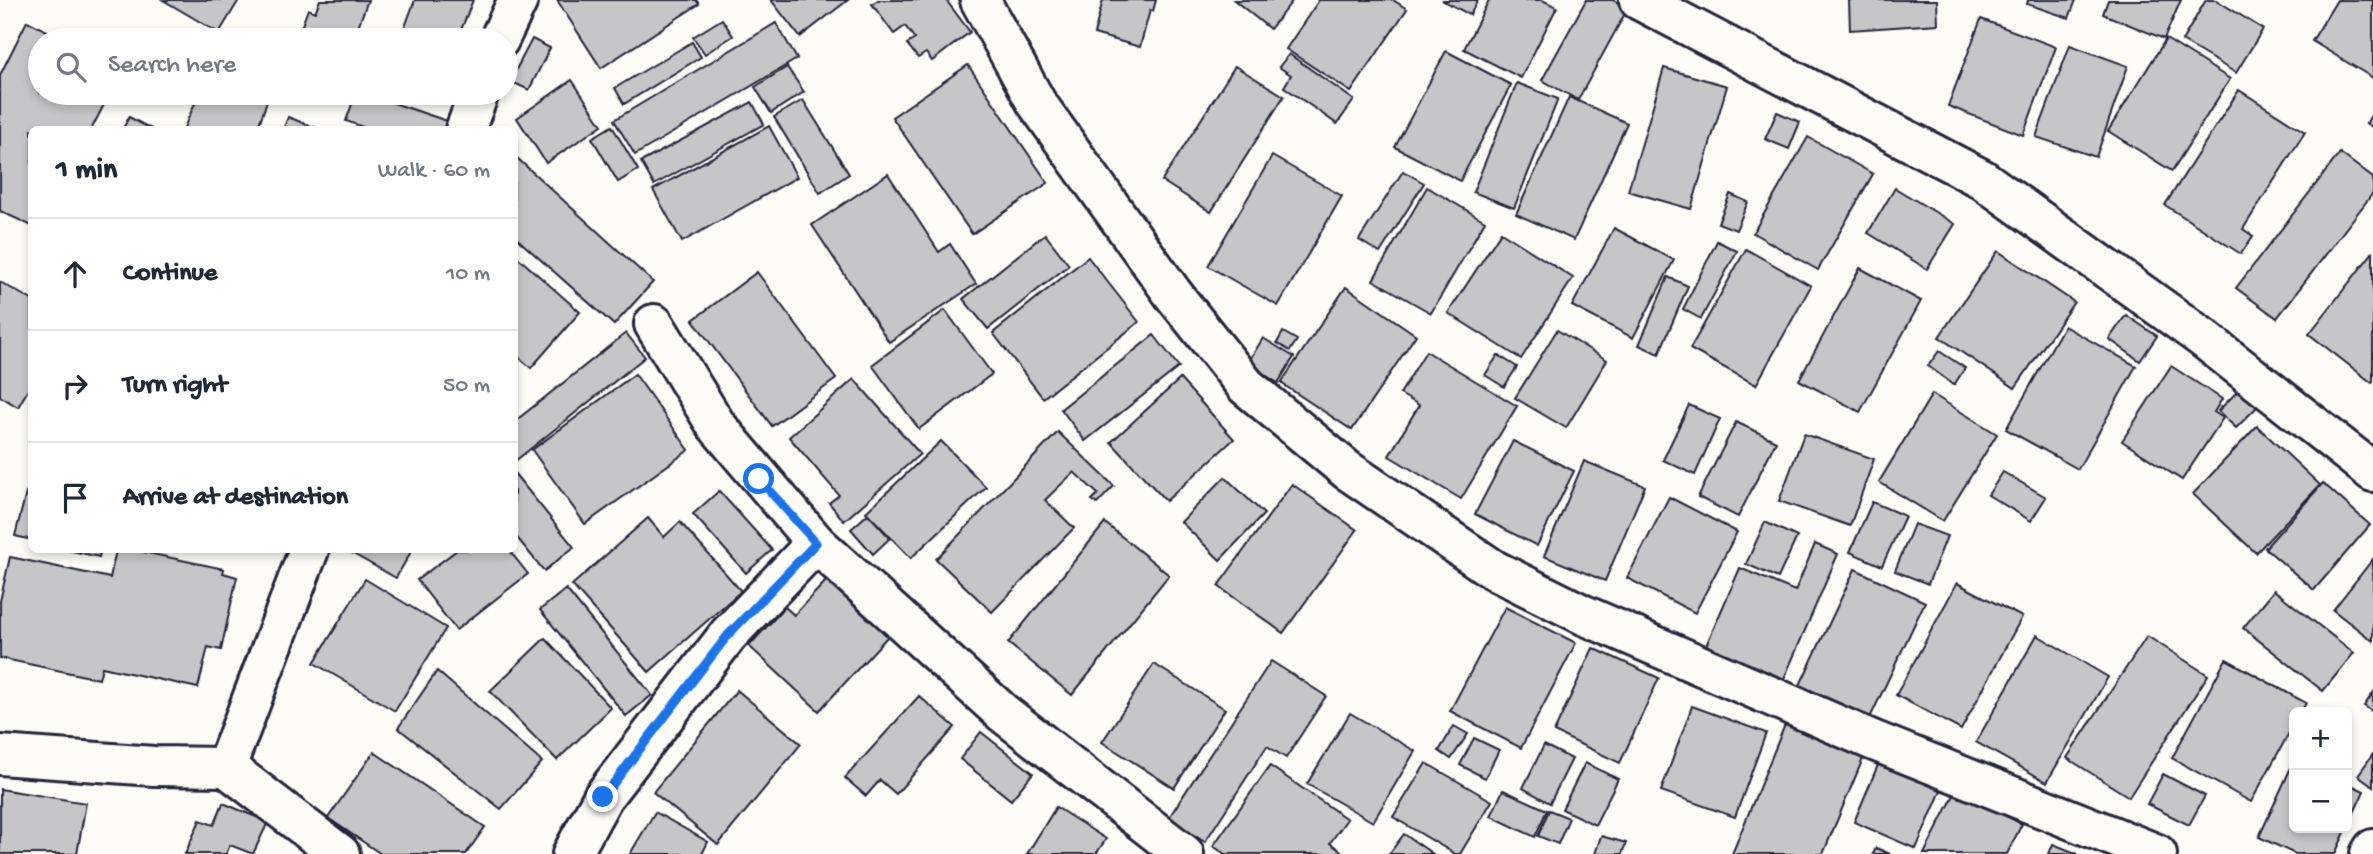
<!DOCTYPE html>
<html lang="en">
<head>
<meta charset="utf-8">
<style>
  :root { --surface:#fff; --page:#f6f6f7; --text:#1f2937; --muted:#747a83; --line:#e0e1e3 }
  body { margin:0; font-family:"Gochi Hand",sans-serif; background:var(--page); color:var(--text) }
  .controls { position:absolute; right:21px; bottom:21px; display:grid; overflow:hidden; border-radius:10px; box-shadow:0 4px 10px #0003 }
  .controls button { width:63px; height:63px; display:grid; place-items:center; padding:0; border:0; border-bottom:2px solid var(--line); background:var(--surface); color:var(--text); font:35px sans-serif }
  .stop { position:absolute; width:21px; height:21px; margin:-16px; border:5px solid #1a73e8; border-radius:50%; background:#fff }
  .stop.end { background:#1a73e8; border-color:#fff; box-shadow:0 2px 7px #0008 }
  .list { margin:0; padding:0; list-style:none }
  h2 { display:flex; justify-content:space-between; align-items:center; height:91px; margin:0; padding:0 28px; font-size:30px }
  h2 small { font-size:23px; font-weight:400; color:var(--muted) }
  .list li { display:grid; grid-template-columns:46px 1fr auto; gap:21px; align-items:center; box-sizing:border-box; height:112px; padding:0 28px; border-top:2px solid var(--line) }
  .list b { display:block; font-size:26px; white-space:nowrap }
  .list em { font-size:23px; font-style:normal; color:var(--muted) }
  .icon { flex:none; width:38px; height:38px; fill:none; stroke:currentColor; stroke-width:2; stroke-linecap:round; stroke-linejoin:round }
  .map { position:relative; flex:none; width:2373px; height:854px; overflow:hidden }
  .search { position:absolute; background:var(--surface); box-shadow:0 4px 10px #0003; left:28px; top:28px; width:490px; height:77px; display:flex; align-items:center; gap:18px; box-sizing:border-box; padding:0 24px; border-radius:38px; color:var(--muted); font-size:26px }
  .panel { position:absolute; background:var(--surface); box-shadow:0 4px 10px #0003; left:28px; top:126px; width:490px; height:427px; border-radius:10px }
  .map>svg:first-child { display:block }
</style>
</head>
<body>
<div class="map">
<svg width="2373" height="854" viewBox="0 0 2373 854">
  <rect width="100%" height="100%" fill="#fdfcf7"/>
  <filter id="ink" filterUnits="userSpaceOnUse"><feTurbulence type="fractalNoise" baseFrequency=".0143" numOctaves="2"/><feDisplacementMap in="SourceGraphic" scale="14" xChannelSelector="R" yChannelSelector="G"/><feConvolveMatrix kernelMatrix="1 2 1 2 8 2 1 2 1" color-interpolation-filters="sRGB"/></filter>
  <g filter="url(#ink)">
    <g fill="#c6c6c8" stroke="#22223b" stroke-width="2">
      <polygon points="163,0 239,0 219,33"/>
      <polygon points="320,0 368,0 353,40 285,40 288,32 298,36 308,9 315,12"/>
      <polygon points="415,0 473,0 457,40 400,40"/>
      <polygon points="557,0 696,0 699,4 601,68"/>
      <polygon points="771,0 848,0 800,37"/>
      <polygon points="878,0 946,0 970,32 932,61 926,53 918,58 907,44 915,39 905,26 894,34 872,4"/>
      <polygon points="1103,0 1156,0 1153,11 1150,10 1140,47 1094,34"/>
      <polygon points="1234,0 1293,0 1270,29"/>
      <polygon points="1319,0 1393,0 1407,9 1351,92 1286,49"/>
      <polygon points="1442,0 1478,0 1470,15"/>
      <polygon points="1489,0 1542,0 1557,7 1521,78 1464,49"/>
      <polygon points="1586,0 1613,0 1628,8 1578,100 1542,80"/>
      <polygon points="1849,0 1937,0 1938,24 1850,30"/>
      <polygon points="2028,0 2076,0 2069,18 2027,4"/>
      <polygon points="2108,0 2181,0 2164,39 2103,14"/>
      <polygon points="2206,0 2216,0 2263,29 2236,73 2182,41"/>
      <polygon points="2337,0 2373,0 2373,78 2312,41"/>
      <polygon points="722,19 733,36 705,54 693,37"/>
      <polygon points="1981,19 2056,47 2023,135 1948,106"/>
      <polygon points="27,21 65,40 40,40 40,93 110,93 91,130 32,130 32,226 0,211 0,75"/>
      <polygon points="776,23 797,59 635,155 614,120"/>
      <polygon points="532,39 550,48 529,90 510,81"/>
      <polygon points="2166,39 2230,79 2172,171 2108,131"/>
      <polygon points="692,42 701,57 624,104 615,88"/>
      <polygon points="2070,45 2128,66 2096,157 2036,137"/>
      <polygon points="1446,51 1511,85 1460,181 1395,147"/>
      <polygon points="1289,54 1354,100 1337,124 1284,87 1291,75 1279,67"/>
      <polygon points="968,65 1048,183 972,234 892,117"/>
      <polygon points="1235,66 1284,96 1211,212 1162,181"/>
      <polygon points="787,67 804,92 771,113 755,87"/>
      <polygon points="1664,68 1727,86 1691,209 1628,191"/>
      <polygon points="572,80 602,125 546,163 517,118"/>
      <polygon points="1517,83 1558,99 1514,208 1473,192"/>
      <polygon points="2239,90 2305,132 2243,229 2253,236 2241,254 2165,205"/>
      <polygon points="212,93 245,93 267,101 257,130 183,130 195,103 209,97"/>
      <polygon points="356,93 364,93 447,121 444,130 371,130 346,121"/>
      <polygon points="1569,97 1627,123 1574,240 1516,214"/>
      <polygon points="803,100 849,174 820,193 774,117"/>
      <polygon points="752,102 764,124 654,185 641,162"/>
      <polygon points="1777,112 1800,122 1789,149 1765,139"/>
      <polygon points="2373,112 2373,127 2366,124"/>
      <polygon points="129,117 153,130 122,130"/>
      <polygon points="288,117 321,130 283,130"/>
      <polygon points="612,126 638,170 618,182 592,138"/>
      <polygon points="769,126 797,177 682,242 653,190"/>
      <polygon points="1808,137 1873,174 1818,270 1753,233"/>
      <polygon points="2340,153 2373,178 2373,193 2277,318 2236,288"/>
      <polygon points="1272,156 1342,196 1278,306 1208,266"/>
      <polygon points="517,158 653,282 614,325 514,236 514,161"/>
      <polygon points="1403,171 1424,183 1380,253 1359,240"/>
      <polygon points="888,174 939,252 950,244 976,284 889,342 812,225"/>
      <polygon points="1427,187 1485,221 1431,313 1373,280"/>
      <polygon points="1895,188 1955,224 1927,269 1868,233"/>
      <polygon points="1730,194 1748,202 1736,230 1718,223"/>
      <polygon points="1614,228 1674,260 1633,338 1572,306"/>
      <polygon points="1501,232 1573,278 1521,359 1448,313"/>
      <polygon points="1045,234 1069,265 988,329 963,299"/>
      <polygon points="1717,241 1737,251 1701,319 1683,309"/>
      <polygon points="1746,249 1811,286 1756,385 1690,349"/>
      <polygon points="1998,251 2074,302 2015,388 1939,337"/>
      <polygon points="2373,252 2373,381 2372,383 2309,334"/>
      <polygon points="514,254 580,312 531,368 514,353"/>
      <polygon points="1088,257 1139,322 1043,398 993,333"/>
      <polygon points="1860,268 1921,301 1860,412 1799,380"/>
      <polygon points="757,272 836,379 772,426 693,320"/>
      <polygon points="1668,277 1688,286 1659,354 1639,345"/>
      <polygon points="0,282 32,300 32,383 18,407 0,396"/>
      <polygon points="1346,287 1416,335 1352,430 1281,383"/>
      <polygon points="945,310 992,374 919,429 872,365"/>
      <polygon points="2126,315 2157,336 2140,361 2109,339"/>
      <polygon points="2064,326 2136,366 2078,469 2006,429"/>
      <polygon points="1557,330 1607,360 1566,428 1515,398"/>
      <polygon points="1283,332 1297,340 1290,351 1277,343"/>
      <polygon points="626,333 645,357 514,462 514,422"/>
      <polygon points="1154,335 1179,367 1085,441 1061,409"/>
      <polygon points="1263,338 1294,357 1278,383 1247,364"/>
      <polygon points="1426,351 1517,406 1461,499 1389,456 1419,405 1400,394"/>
      <polygon points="1939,351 1965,368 1954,385 1928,366"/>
      <polygon points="1498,355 1517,367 1504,387 1485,375"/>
      <polygon points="2171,366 2222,399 2214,412 2223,418 2182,480 2122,441"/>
      <polygon points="635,374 689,450 585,524 532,450"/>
      <polygon points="854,379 920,454 844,521 829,503 839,495 789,437"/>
      <polygon points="1180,379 1234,439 1166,501 1111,442"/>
      <polygon points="2249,380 2266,398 2236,428 2218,411"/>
      <polygon points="1932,394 1997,434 1943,521 1879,482"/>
      <polygon points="1689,405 1720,419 1695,475 1663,460"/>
      <polygon points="1736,422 1776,441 1738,517 1698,497"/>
      <polygon points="2257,426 2320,485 2256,553 2193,494"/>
      <polygon points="1058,432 1114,486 1097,504 1092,500 1098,494 1074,472 1045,500 1074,528 992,612 936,559"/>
      <polygon points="1804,434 1874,459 1850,526 1779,501"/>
      <polygon points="941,441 986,487 911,558 866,512"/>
      <polygon points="1513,441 1574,471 1537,546 1475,514"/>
      <polygon points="1584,461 1645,486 1605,581 1544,556"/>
      <polygon points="2003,472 2046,497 2031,521 1988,495"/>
      <polygon points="514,473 574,547 544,571 514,534"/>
      <polygon points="1225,477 1264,514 1220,560 1181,522"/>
      <polygon points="2323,483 2370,525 2314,590 2265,548"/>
      <polygon points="1292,484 1357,530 1283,633 1218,586"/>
      <polygon points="719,491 772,550 746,573 693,514"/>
      <polygon points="26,493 32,495 32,540 15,536"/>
      <polygon points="1669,497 1737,532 1695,613 1627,578"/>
      <polygon points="1872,502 1905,516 1882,566 1850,552"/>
      <polygon points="868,514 890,538 873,554 851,529"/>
      <polygon points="648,518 664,537 680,522 741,591 649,672 572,585"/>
      <polygon points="1765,522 1797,537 1778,578 1746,564"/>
      <polygon points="1105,523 1169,575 1072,695 1008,643"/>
      <polygon points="1914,524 1947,536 1928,584 1895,571"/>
      <polygon points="1815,544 1838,554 1783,681 1705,648 1740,568 1795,591"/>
      <polygon points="68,550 101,550 99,557"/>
      <polygon points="116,550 134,550 224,569 223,573 237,577 221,650 208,647 198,688 102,667 99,679 0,658 0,601 10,557 110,578"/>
      <polygon points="349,550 412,550 396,578 348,551"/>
      <polygon points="457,550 509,550 528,574 456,630 417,580"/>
      <polygon points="2373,559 2373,641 2333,610"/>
      <polygon points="1855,569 1925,602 1870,718 1800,685"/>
      <polygon points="365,579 446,628 395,711 314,663"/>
      <polygon points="827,580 888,636 819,711 749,646 785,607 794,615"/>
      <polygon points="1957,583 2022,617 1961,730 1896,695"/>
      <polygon points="566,589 652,695 626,716 540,610"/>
      <polygon points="2274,590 2354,653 2323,691 2243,628"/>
      <polygon points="1505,607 1576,643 1521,748 1450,711"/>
      <polygon points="2037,635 2108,677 2047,782 1976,742"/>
      <polygon points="2147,636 2208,675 2129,797 2067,758"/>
      <polygon points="545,638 611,708 557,760 490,691"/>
      <polygon points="1593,648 1659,678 1620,763 1554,732"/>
      <polygon points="2226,659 2306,703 2301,712 2294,712 2294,724 2251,802 2172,758"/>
      <polygon points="1271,661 1326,696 1286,758 1267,746 1205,842 1168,819"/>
      <polygon points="1154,664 1225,709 1174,788 1102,742"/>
      <polygon points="437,671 542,762 501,809 398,728"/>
      <polygon points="737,690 801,744 718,845 653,792"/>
      <polygon points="2373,693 2373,712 2364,706"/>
      <polygon points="919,696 955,727 896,794 880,780 866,796 845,778"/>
      <polygon points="1692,706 1766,733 1735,817 1661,791"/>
      <polygon points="1350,713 1415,751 1373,822 1307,784"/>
      <polygon points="1786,722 1865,754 1823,854 1732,854"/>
      <polygon points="1454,726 1468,734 1451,759 1439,751"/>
      <polygon points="981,732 1033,773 1011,800 960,759"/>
      <polygon points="1474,738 1499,750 1485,778 1460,765"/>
      <polygon points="1544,745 1572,759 1550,803 1523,788"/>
      <polygon points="374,752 485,827 466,854 381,854 328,818"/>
      <polygon points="2373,754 2373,786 2358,775"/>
      <polygon points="1880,760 1943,786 1916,849 1854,822"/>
      <polygon points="2294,761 2294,828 2347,828 2347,783 2364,791 2335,854 2295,854 2259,837"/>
      <polygon points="1426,763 1492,801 1460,854 1455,854 1393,817"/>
      <polygon points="1585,763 1618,779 1595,825 1562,809"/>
      <polygon points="1270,766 1347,819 1330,843 1341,851 1339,854 1225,854 1213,846"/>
      <polygon points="2163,774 2205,796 2189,825 2147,804"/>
      <polygon points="0,789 86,803 77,854 0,854"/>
      <polygon points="1503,790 1547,810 1535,837 1491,816"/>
      <polygon points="1956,791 2022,824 2007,854 1924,854"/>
      <polygon points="223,803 268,822 253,854 230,845 226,854 185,854 200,820 214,825"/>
      <polygon points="1056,807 1106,839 1096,854 1027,854"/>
      <polygon points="1549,810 1569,818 1558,844 1538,836"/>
      <polygon points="655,812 708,842 702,854 630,854"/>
      <polygon points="1404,834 1433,854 1389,854"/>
      <polygon points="1601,836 1626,843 1622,854 1595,854"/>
      <polygon points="2053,844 2078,854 2049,854"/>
      <polygon points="1876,848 1890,854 1873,854"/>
    </g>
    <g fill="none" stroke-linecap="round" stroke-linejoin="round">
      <defs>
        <g id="minor">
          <polyline points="980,0 1036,102 1173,294 1246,386 1347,470 1494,570 1584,615 1872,740 2157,854"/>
          <polyline points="1639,0 1982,179 2203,338 2373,472"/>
          <polyline points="499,40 518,0"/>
          <polyline points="465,130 479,93"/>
          <polyline points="654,324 716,425 816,543 1003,713 1184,854"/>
          <polyline points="0,755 154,766 226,767 309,550"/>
          <polyline points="226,767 340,854"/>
          <polyline points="572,854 603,797 728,635 816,543"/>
          <polyline points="2370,854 2373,849"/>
        </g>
      </defs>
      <use href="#minor" stroke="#22223b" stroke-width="44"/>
      <use href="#minor" stroke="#fdfcf7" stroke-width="38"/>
    </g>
  </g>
  <g fill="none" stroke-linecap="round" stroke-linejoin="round" filter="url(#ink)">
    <polyline stroke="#1a73e8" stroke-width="9" points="603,797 728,635 816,543 759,479"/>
  </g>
</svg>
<div class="controls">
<button>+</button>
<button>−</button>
</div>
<div class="stop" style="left:759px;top:479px"></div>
<div class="stop end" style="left:603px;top:797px"></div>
<div class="search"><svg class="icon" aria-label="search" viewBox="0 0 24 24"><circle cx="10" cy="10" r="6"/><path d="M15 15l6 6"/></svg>Search here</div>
<section class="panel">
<h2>1 min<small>Walk · 60 m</small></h2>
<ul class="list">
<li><svg class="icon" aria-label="ahead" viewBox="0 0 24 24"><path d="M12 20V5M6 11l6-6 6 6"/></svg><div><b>Continue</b></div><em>10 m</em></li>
<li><svg class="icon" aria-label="right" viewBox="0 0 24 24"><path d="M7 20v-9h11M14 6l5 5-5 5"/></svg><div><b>Turn right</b></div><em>50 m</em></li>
<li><svg class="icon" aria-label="arrive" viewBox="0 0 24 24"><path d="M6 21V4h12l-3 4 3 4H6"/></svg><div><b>Arrive at destination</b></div></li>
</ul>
</section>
</div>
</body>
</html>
